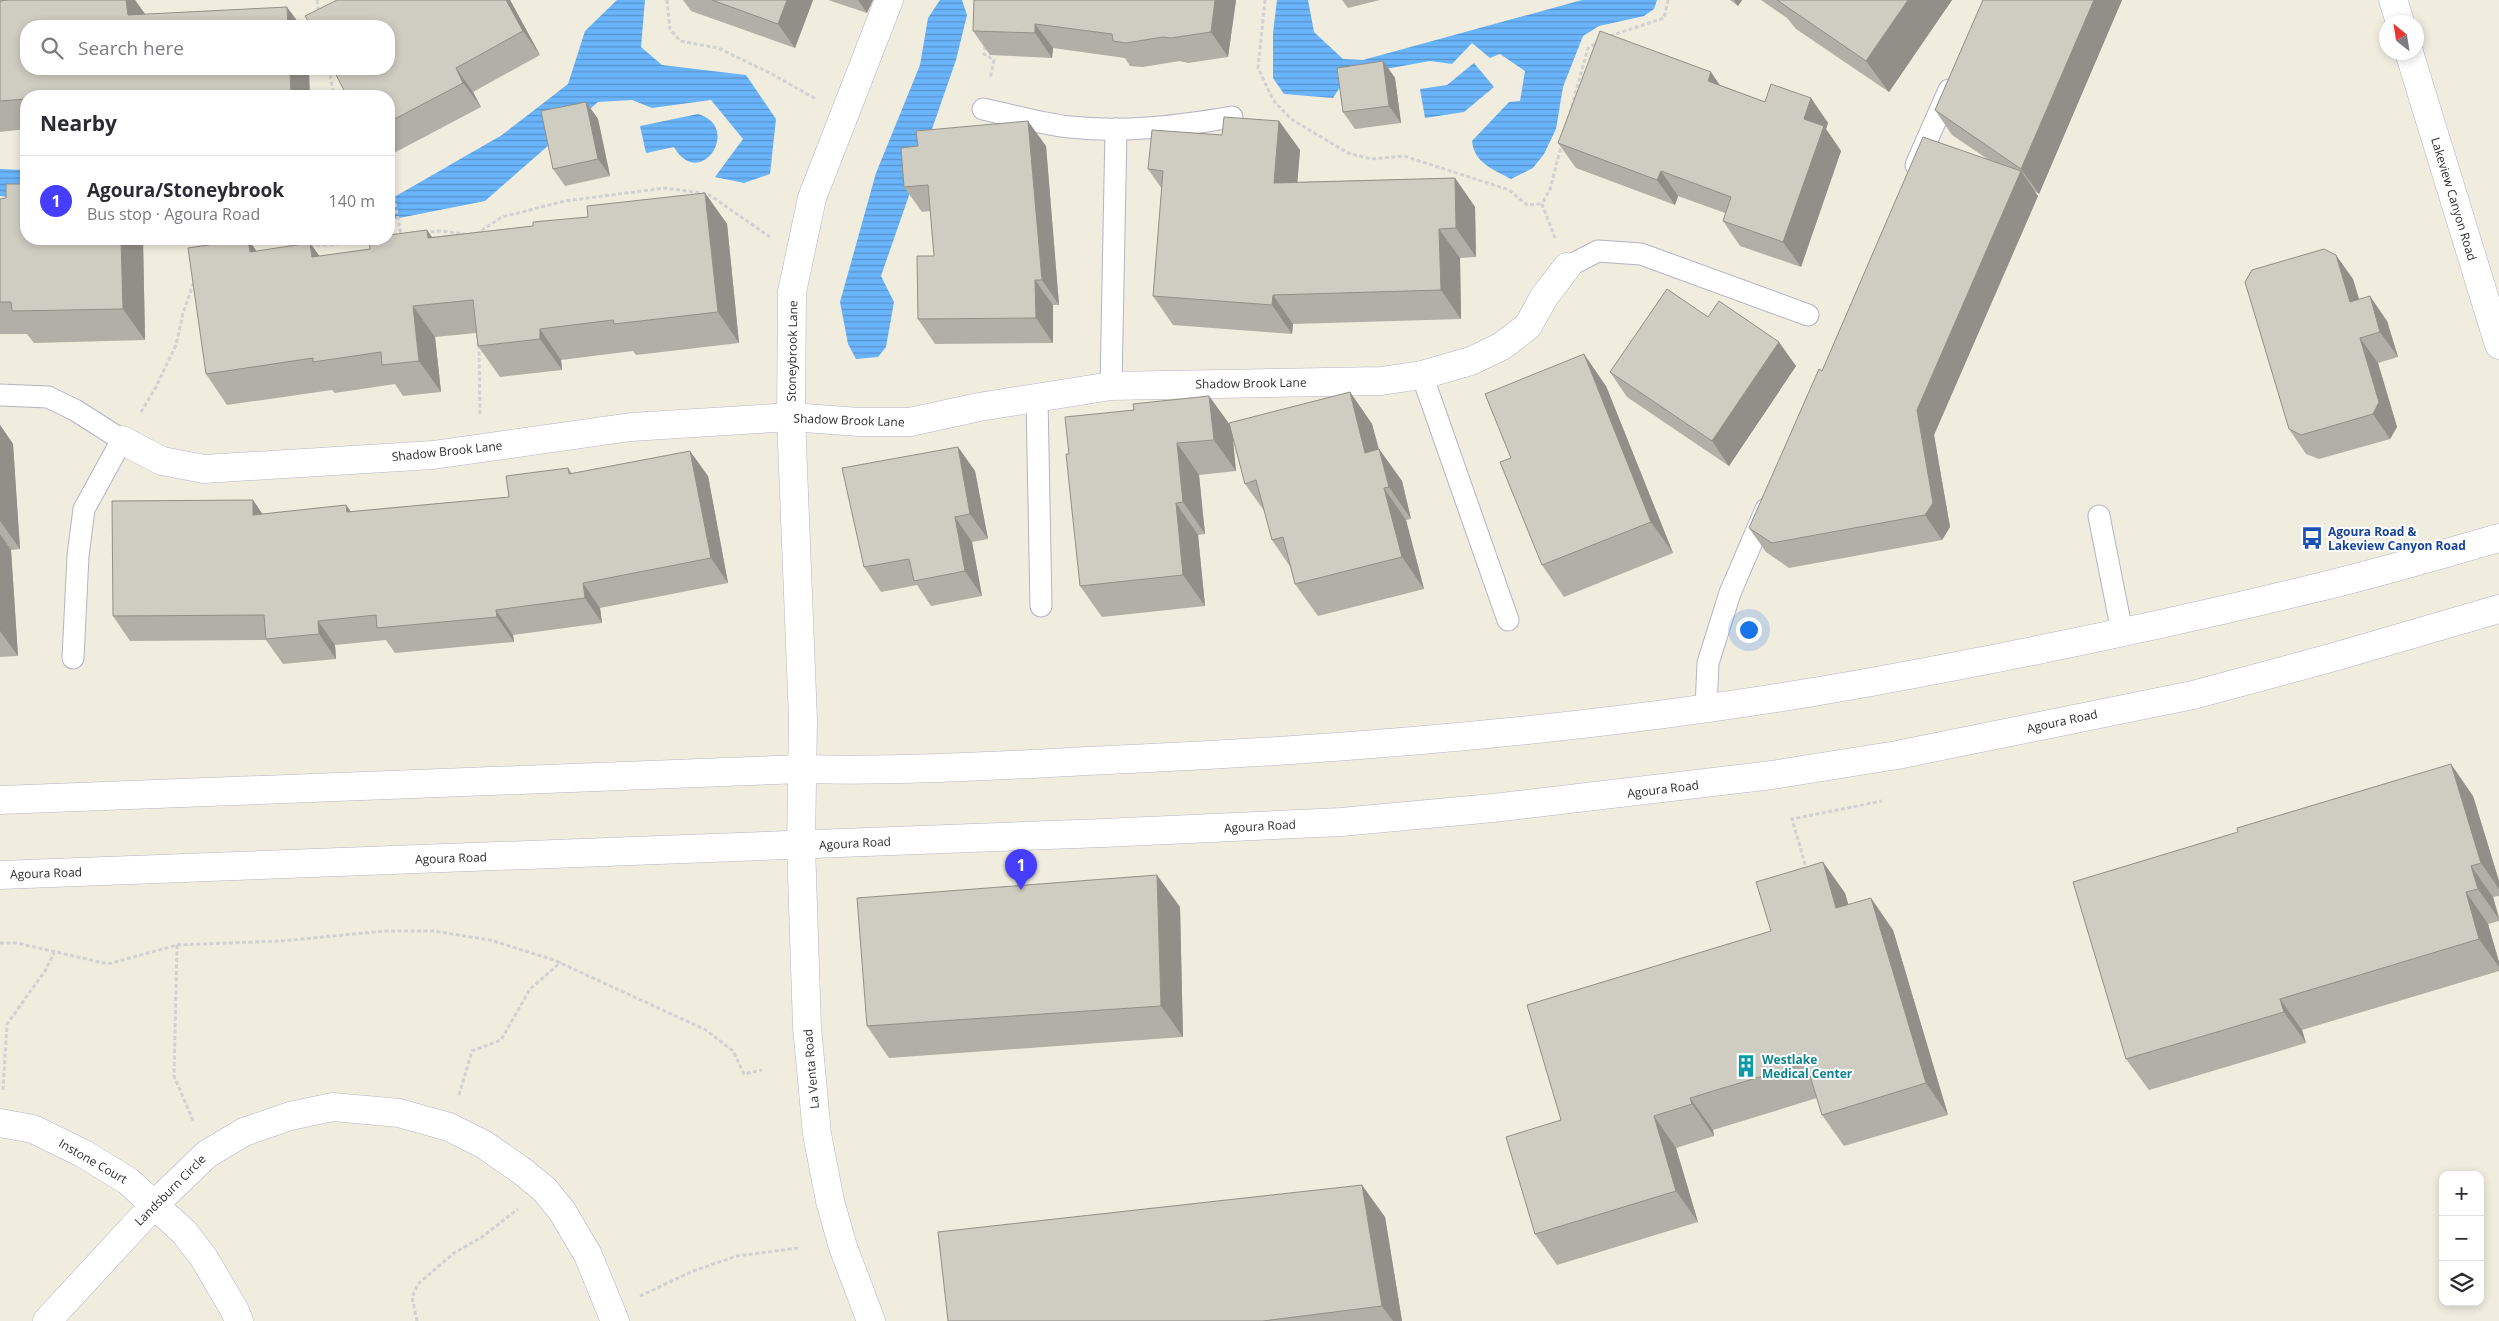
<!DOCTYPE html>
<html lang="en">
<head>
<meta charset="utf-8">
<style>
  :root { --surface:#fff; --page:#f2f2f3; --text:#2b2b33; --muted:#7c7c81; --line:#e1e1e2; --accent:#453dff }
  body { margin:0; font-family:"Open Sans",sans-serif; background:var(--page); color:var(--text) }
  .controls { position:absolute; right:15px; bottom:15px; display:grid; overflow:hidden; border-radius:10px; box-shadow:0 2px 8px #0003 }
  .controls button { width:45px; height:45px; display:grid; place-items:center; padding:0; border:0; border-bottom:1px solid var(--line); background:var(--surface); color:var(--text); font:25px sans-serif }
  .compass { position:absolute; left:2379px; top:15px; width:45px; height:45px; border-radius:50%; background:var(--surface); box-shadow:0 2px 8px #0003; rotate:330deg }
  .you { position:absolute; left:1748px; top:629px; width:18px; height:18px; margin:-12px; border:4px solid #fff; border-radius:50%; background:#1a73e8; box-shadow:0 0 0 8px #1a73e833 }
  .badge { display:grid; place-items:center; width:32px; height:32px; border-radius:50%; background:var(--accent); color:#fff; font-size:16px; font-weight:700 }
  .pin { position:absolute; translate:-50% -41px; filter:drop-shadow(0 1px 2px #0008) }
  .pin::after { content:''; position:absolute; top:26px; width:18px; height:15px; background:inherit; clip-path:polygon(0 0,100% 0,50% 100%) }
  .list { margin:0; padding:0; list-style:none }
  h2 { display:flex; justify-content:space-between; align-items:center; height:65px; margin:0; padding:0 20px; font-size:21px }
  h2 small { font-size:16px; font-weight:400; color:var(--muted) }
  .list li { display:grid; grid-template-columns:32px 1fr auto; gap:15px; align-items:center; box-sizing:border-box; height:90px; padding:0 20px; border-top:1px solid var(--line) }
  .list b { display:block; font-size:19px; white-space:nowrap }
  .list p { margin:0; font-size:16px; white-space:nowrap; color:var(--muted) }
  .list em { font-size:16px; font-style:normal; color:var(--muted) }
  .icon { flex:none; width:28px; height:28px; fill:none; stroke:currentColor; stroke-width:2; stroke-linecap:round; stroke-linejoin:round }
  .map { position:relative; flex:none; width:2499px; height:1321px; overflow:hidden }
  .search { position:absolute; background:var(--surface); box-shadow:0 2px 8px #0003; left:20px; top:20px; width:375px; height:55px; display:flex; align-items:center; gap:12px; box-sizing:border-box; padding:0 18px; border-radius:20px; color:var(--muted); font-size:19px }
  .panel { position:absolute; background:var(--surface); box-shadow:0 2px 8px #0003; left:20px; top:90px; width:375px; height:155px; border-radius:20px }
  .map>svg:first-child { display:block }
</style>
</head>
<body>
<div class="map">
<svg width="2499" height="1321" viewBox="0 0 2499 1321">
  <defs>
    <pattern id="water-rules" width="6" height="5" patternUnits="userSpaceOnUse" patternTransform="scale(1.25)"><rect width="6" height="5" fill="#69b4fb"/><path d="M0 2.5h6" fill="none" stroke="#5793cc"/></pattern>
  </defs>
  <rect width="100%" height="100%" fill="#f0eddf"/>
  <g fill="url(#water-rules)">
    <polygon points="617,0 645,0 641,47 662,65 746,75 776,119 770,174 744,183 715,177 743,139 711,100 652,108 632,100 598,102 485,201 389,220 389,197 396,196 502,135 568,84 585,31"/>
    <polygon points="940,0 962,0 967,15 956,60 881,276 894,302 886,347 878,357 856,359 848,344 840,302 876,173 920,65 928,18"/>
    <path d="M1277,0H1308L1314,32L1343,59L1363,60L1582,0H1657L1654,9L1644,16L1599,26L1583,36L1563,87L1556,129L1544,154L1533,168L1511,179C1493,169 1474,163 1472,141L1509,102L1520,101L1525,71L1500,54L1490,58L1472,43L1452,64L1430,61L1347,76L1333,98L1284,94L1273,78V33Z"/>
    <polygon points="1474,63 1494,87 1464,112 1425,118 1420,89 1447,85"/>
    <path d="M698,114C743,127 700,192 674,147L646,153L640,126Z"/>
    <polygon points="0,169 26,170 26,199 0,196"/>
    <polygon points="204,239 274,239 219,247"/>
  </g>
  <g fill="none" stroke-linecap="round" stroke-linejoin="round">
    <defs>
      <g id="lane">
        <path d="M983,109C1012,115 1041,124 1070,127C1124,133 1179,126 1232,117"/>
        <polyline points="1916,165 1949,90"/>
        <polyline points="1567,267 1598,251 1641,254 1808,315"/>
        <polyline points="1422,375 1508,620"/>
        <polyline points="1111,386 1116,129"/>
        <polyline points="0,395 48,397 75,410 122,440 84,509 78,556 73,658"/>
        <polyline points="1037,399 1041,606"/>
        <polyline points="2099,516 2122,632"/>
        <polyline points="1706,708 1708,663 1730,593 1766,509"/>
      </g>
      <g id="street">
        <polyline points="122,440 162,461 204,469 433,455 631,427 791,417 859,422 910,422 979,407 1111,386 1381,381 1422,375 1471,361 1502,346 1528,326 1544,297 1567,267"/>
        <polyline points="0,1123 33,1129 84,1154 128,1181 184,1232 204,1258 235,1311 239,1321"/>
        <polyline points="47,1321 155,1204 207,1154 244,1132 290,1116 333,1107 399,1113 449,1127 483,1144 522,1171 544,1189 562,1211 588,1255 615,1321"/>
        <polyline points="871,1321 843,1247 830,1201 817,1134 807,1027 801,845 803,720 791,417 792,292 812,198 889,0"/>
      </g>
      <g id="secondary">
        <polyline points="2393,0 2400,22"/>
        <polyline points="2409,52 2499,345"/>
        <path d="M0,800L803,769C912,772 1021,764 1130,759C1374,748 1619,727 1860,684C2009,657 2160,626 2307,590C2372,575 2435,556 2499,538"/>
        <polyline points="0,875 1103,833 1341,822 1493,808 1772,775 1897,755 2193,695 2334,657 2499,609"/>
      </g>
    </defs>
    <use href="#lane" stroke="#b4b3c2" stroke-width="23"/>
    <use href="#street" stroke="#b4b3c2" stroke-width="29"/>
    <use href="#secondary" stroke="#b4b3c2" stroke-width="29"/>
    <g stroke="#d1d1d1" stroke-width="3" stroke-dasharray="4 2.5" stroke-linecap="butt">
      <polyline points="317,0 319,13"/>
      <polyline points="667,0 670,29 680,41 718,48 770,73 816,99"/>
      <polyline points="1265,0 1258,68 1273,100 1291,119 1348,153 1371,159 1404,156 1509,190 1527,205 1542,204"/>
      <polyline points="1610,36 1664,18 1668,0"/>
      <polyline points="985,46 984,54 994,60 990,79"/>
      <polyline points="329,69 334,96"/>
      <polyline points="1570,113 1588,48 1598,42"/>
      <polyline points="389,187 392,187 401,235"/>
      <polyline points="411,233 442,231 464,234"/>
      <polyline points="476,234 502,217 565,201 665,188 708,194 770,237"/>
      <polyline points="1555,238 1542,204 1550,189 1562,143"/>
      <polyline points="310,246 374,241"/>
      <polyline points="479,345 480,416"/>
      <polyline points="141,412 156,387 176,345 183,313 194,282"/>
      <polyline points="1807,871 1792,819 1882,801"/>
      <polyline points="0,943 17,943 108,964 177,945 281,941 385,931 433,931 490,940 554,960 706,1030 733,1051 744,1074 762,1070"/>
      <polyline points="177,945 174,1076 194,1123"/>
      <polyline points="3,1090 7,1024 45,971 54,953"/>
      <polyline points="459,1095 472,1051 501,1040 530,989 561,962"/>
      <polyline points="640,1296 693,1271 737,1256 798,1248"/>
      <polyline points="417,1321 412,1297 418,1284 454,1253 482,1237 518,1209"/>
    </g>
    <use href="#lane" stroke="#fff" stroke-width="21"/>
    <use href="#street" stroke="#fff" stroke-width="28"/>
    <use href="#secondary" stroke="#fff" stroke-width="28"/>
  </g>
  <g fill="#b2afa6">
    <polygon points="0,0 135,0 145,14 310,96 26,96 26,129 0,132"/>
    <polygon points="337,0 510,0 540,55 473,92 481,107 394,153 392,150 389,152 389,96"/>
    <polygon points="683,0 813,0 795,48 691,11"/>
    <polygon points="828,0 873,0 867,13"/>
    <polygon points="1236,0 1228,57 1188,63 1180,61 1143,67 1130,66 1125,58 1053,48 1052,58 990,55 973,31"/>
    <polygon points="1342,0 1380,0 1348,8"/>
    <polygon points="1730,0 1742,0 1738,6"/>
    <polygon points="1761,0 1952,0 1889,92 1796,29 1787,18"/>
    <polygon points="1983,0 2122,0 2039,194 2034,191 2038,196 1934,435 1950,527 1942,540 1789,568 1766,552 1749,528 1822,371 1989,160 1952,135 1935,110"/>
    <polygon points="1383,61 1395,78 1401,123 1355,129 1343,112"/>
    <polygon points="1720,85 1765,102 1811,98 1828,123 1826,129 1841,151 1801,267 1740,246 1723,221 1725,213 1678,196 1675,205 1576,168 1558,143"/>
    <polygon points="586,102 598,119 610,176 565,186 553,169"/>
    <polygon points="1279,121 1300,150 1297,182 1455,178 1475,207 1476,257 1460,258 1461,319 1293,324 1292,334 1173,325 1153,296 1162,189 1148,169 1222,135"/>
    <polygon points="1046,146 1059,305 1053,305 1053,343 935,344 918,319 934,256 930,211 922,212 904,187"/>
    <polygon points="705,193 727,224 739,343 636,355 633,351 561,360 562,370 500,377 478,346 476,333 435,337 441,392 403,396 395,384 335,393 332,390 227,405 206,374 248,239 256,251 320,256 370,249 427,230 432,237 533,226 588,217"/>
    <polygon points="0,199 143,239 145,340 34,343 27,334 0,334"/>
    <polygon points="2353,279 2359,299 2387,321 2398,357 2378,363 2397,427 2390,439 2319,459 2306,454 2289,429"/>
    <polygon points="1708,317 1796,366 1729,466 1627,397 1610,372"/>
    <polygon points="1606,386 1673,553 1564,597 1542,565 1511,458"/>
    <polygon points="1350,392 1372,424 1379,449 1402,481 1411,519 1406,520 1424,589 1318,616 1295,584 1291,568 1272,540 1265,512 1245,484 1232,435 1236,471 1199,475 1205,534 1198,535 1205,606 1102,617 1080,586 1069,454 1134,410 1209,396 1230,425"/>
    <polygon points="0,425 13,444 20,549 11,550 18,656 0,657"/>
    <polygon points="958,447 975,471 988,539 972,542 982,596 931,606 917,585 881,592 864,567"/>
    <polygon points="568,468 572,473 708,476 728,583 600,608 602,623 513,635 514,642 395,653 386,640 335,645 336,659 283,664 266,640 130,641 113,616 253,500 262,514 346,505 351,512 509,497"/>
    <polygon points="2473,796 2499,881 2499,896 2493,897 2499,917 2499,921 2488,924 2499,962 2499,971 2302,1030 2306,1043 2149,1090 2126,1059"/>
    <polygon points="1845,893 1848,905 1893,930 1948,1115 1844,1146 1822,1115 1817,1098 1713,1130 1714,1136 1676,1148 1698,1222 1557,1265 1535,1234 1561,1120 1771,931"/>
    <polygon points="1180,907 1183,1037 889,1058 867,1026"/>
    <polygon points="1385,1217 1402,1321 948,1321"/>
  </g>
  <g fill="#918f87">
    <polygon points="126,0 135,0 145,14 128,15"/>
    <polygon points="506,0 510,0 540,55 523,31"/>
    <polygon points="787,0 813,0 795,48 778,24"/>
    <polygon points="858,0 873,0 867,13"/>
    <polygon points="1215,0 1236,0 1228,57 1211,32"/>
    <polygon points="1734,0 1742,0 1738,6"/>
    <polygon points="1908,0 1952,0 1889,92 1866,61"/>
    <polygon points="2094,0 2122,0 2039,194 2021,169"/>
    <polygon points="287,7 301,26 288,26"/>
    <polygon points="1035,24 1053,48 1052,58 1035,33"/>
    <polygon points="1383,61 1395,78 1401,123 1389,106"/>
    <polygon points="456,68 473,92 481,107 463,83"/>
    <polygon points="290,69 309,69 310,96 291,96"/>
    <polygon points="1711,72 1728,97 1708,81"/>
    <polygon points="1811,98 1828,123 1826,129 1841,151 1801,267 1783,242 1804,119"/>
    <polygon points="586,102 598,119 610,176 598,159"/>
    <polygon points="1028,121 1046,146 1059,305 1042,280"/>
    <polygon points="1279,121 1300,150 1295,212 1274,183"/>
    <polygon points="1661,171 1678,196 1675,205 1657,180"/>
    <polygon points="2021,171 2038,196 1934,435 1950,527 1942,540 1925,515 1917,410"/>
    <polygon points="1455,178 1475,207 1476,257 1456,228"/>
    <polygon points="705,193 727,224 739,343 718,312"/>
    <polygon points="1439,229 1460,258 1461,319 1441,290"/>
    <polygon points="427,230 449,261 428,238"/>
    <polygon points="121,239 143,239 145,340 123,309"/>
    <polygon points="248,239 270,270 250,252"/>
    <polygon points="310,243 332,273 312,257"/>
    <polygon points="2336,255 2353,279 2367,327 2350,302"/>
    <polygon points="1035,280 1053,305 1053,343 1036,318"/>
    <polygon points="1273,295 1293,324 1292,334 1272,305"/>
    <polygon points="2370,296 2387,321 2398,357 2380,332"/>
    <polygon points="413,306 435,337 441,392 419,361"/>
    <polygon points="540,329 561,360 562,370 540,339"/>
    <polygon points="2360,338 2378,363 2397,427 2390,439 2373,414"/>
    <polygon points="1779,342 1796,366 1729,466 1712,441"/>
    <polygon points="1584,354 1606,386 1673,553 1651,522"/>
    <polygon points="1350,392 1372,424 1388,484 1365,453"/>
    <polygon points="1209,396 1232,428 1236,471 1214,440"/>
    <polygon points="0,425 13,444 20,549 0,521"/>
    <polygon points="1177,443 1199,475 1205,534 1183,502"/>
    <polygon points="958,447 975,471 988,539 970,514"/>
    <polygon points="1379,449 1402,481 1411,519 1389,487"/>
    <polygon points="690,451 708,476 728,583 711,558"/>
    <polygon points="1384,488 1406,520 1424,589 1402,557"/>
    <polygon points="253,500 270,525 253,515"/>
    <polygon points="1176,503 1198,535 1205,606 1183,575"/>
    <polygon points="346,505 364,530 347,512"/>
    <polygon points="955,517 972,542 982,596 965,571"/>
    <polygon points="0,534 11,550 18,656 0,631"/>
    <polygon points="583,583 600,608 602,623 585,598"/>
    <polygon points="496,610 513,635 514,642 497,617"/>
    <polygon points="318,621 335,645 336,659 319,634"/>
    <polygon points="2451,764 2473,796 2499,881 2499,889 2481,863"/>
    <polygon points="1823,862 1845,893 1859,940 1836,908"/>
    <polygon points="2471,866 2493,897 2499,919 2478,889"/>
    <polygon points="1157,875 1180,907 1183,1037 1161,1006"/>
    <polygon points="2466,892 2488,924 2499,962 2499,967 2479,939"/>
    <polygon points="1871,898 1893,930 1948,1115 1926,1083"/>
    <polygon points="2280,999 2302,1030 2306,1043 2284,1012"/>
    <polygon points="1690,1098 1713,1130 1714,1136 1692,1104"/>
    <polygon points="1654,1116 1676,1148 1698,1222 1676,1191"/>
    <polygon points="1362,1185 1385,1217 1402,1321 1393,1321 1382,1306"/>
  </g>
  <g fill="#cfccc1" stroke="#918f87">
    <polygon points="8,0 126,0 128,15 287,7 288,26 26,26 26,69 290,69 291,96 77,96 77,94 54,96 26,96 26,99 0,101 0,1"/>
    <polygon points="337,0 506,0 523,31 456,68 463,83 389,122 389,96 347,96 333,69 389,69 389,26 311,26 305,16"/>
    <polygon points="712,0 787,0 778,24"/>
    <polygon points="974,0 1215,0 1211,32 1171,38 1163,37 1126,43 1113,41 1112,34 1035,24 1035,33 973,31"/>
    <polygon points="1777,0 1908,0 1866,61"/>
    <polygon points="1983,0 2094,0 2021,169 1935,110"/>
    <polygon points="1600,31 1711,72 1708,81 1765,102 1771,84 1811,98 1804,119 1824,126 1783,242 1723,221 1731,197 1661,171 1657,180 1558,143"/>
    <polygon points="1383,61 1389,106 1343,112 1337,68"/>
    <polygon points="586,102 598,159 553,169 541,111"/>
    <polygon points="1224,117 1279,121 1274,183 1455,178 1456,228 1439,229 1441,290 1273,295 1272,305 1153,296 1163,171 1148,169 1152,130 1222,135"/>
    <polygon points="1028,121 1042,280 1035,280 1036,318 918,319 917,256 934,256 928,185 904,187 901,148 918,146 916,131"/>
    <polygon points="1923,137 2021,171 1917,410 1933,503 1925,515 1772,543 1749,528 1819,369 1822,371"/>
    <polygon points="6,184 26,184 26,239 121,239 123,309 12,311 11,302 0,302 0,199 6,198"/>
    <polygon points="705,193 718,312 614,324 613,320 540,329 540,339 478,346 473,300 413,306 419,361 382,365 381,352 313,362 313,358 206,374 188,248 248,239 250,252 310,243 312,257 370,249 369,239 389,239 389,235 427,230 428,238 533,226 533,222 588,217 587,206"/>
    <polygon points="2324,249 2336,255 2350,302 2370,296 2380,332 2360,338 2379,402 2373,414 2301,435 2289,429 2245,282 2252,270"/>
    <polygon points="1667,289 1708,317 1719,301 1779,342 1712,441 1610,372"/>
    <polygon points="1584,354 1651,522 1542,565 1500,462 1511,458 1485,394"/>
    <polygon points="1350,392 1365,453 1379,449 1389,487 1384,488 1402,557 1295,584 1283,537 1272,540 1256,480 1245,484 1229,423"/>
    <polygon points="1209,396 1214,440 1177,443 1183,502 1176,503 1183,575 1080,586 1066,454 1069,454 1065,417 1134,410 1133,404"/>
    <polygon points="958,447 970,514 955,517 965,571 914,581 909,559 864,567 842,468"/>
    <polygon points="690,451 711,558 583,583 585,598 496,610 497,617 377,628 376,615 318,621 319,634 266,639 264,615 113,616 112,501 253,500 253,515 346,505 347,512 509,497 506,476 568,468 569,474"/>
    <polygon points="2451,764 2481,863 2471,866 2478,889 2466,892 2479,939 2280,999 2284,1012 2126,1059 2073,882 2238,832 2237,828"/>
    <polygon points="1823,862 1836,908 1871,898 1926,1083 1822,1115 1806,1063 1690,1098 1692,1104 1654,1116 1676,1191 1535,1234 1506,1137 1561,1120 1527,1005 1771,931 1756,882"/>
    <polygon points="1157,875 1161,1006 867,1026 857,898"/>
    <polygon points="1362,1185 1382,1306 1263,1321 948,1321 938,1232"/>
  </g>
  <defs>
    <symbol id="bus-bare" viewBox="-9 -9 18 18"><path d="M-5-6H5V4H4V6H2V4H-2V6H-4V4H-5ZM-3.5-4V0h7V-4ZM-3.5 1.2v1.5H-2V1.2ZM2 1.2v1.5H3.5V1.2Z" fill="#1a4fb4" stroke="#fff" stroke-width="2.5" paint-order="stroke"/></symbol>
    <symbol id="building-bare" viewBox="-9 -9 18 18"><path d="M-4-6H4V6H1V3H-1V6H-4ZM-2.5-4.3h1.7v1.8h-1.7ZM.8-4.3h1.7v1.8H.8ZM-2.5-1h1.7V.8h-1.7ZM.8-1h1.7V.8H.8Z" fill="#0f9aa8" stroke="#fff" stroke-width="2.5" paint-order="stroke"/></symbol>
  </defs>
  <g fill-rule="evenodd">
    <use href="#bus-bare" x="2296" y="522" width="32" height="32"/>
    <use href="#building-bare" x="1730" y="1050" width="32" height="32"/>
  </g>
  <g text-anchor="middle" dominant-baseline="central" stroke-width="4" stroke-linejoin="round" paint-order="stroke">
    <g font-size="12" fill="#2e2e2e" stroke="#fff">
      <text transform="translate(2454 199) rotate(73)">Lakeview Canyon Road</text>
      <text transform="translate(792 351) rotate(-89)">Stoneybrook Lane</text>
      <text transform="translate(1251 383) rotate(-1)">Shadow Brook Lane</text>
      <text transform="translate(849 420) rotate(2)">Shadow Brook Lane</text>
      <text transform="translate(447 451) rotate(-6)">Shadow Brook Lane</text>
      <text transform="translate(2062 721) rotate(-12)">Agoura Road</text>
      <text transform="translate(1663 789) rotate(-7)">Agoura Road</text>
      <text transform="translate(1260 826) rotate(-3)">Agoura Road</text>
      <text transform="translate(855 843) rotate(-3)">Agoura Road</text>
      <text transform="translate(451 858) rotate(-2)">Agoura Road</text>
      <text transform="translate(46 873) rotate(-2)">Agoura Road</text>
      <text transform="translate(811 1069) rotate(-95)">La Venta Road</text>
      <text transform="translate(93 1161) rotate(30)">Instone Court</text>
      <text transform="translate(170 1190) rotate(-45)">Landsburn Circle</text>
    </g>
    <g font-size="12" font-weight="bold" fill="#164399" stroke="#fff" text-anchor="start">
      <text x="2328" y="531">Agoura Road &amp;<tspan x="2328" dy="14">Lakeview Canyon Road</tspan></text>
    </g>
    <g font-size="12" font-weight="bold" fill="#0d838f" stroke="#fff" text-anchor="start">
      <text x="1762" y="1059">Westlake<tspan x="1762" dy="14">Medical Center</tspan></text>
    </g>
  </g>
</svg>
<div class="controls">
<button>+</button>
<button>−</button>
<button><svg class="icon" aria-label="layers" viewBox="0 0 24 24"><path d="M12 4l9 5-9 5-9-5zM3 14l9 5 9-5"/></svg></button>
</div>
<svg class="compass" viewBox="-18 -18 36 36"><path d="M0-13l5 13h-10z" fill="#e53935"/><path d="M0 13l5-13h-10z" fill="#7c7c81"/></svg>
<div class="you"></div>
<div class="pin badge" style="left:1021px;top:890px">1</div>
<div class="search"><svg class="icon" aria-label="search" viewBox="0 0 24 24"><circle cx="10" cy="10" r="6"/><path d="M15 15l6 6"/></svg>Search here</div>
<section class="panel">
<h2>Nearby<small></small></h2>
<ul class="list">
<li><span class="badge">1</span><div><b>Agoura/Stoneybrook</b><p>Bus stop · Agoura Road</p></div><em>140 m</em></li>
</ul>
</section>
</div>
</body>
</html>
